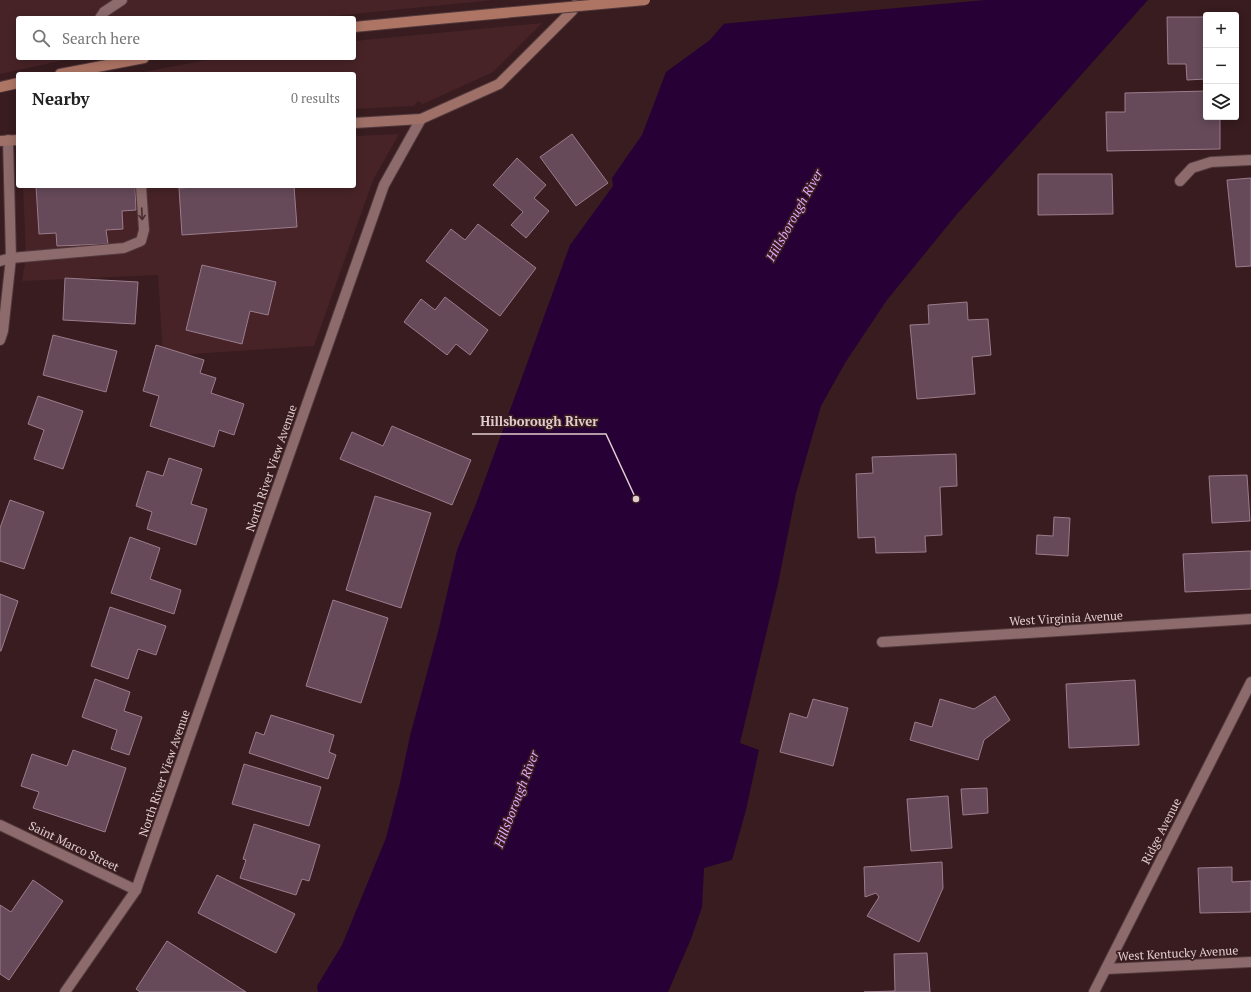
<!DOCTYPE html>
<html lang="en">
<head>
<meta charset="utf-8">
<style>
  :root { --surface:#fff; --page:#f2f2f2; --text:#222; --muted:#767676; --line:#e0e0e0 }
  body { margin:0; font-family:"PT Serif",serif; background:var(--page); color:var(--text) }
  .controls { position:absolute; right:12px; top:12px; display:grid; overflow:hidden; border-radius:4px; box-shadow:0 2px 10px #0003 }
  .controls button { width:36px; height:36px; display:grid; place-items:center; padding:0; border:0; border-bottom:1px solid var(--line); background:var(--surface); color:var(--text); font:20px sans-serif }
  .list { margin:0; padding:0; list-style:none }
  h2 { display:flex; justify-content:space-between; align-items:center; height:52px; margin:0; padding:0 16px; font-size:17px }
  h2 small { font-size:13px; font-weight:400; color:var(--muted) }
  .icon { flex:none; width:22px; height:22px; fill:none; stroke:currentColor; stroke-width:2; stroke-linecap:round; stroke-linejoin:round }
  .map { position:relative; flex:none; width:1251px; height:992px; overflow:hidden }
  .search { position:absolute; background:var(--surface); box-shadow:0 2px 10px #0003; left:16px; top:16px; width:340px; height:44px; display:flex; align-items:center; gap:10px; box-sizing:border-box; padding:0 14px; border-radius:4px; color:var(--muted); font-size:15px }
  .panel { position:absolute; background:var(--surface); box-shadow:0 2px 10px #0003; left:16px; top:72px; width:340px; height:116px; border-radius:4px }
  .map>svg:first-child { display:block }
</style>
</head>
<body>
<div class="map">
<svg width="1251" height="992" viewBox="0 0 1251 992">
  <rect width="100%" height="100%" fill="#381c1f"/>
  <g fill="#472327">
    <polygon points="0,0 494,0 313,18 18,18 18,58 73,58 0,74"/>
    <polygon points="542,23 493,72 423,104 418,101 414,106 354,109 354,74 133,74 218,58 354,58 354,41"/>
    <polygon points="399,134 373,180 314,346 163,356 158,275 22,281 26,257 23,186 354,186 354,136"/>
  </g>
  <polygon fill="#270036" points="744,0 1148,0 957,214 887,300 845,363 821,406 796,493 778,584 740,743 759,750 746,810 732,860 704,868 702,907 691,939 668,992 318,992 317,986 342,945 386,838 400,783 410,736 438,632 457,550 476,504 570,245 613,186 612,178 642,135 666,72 710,40"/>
  <polygon fill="#381c1f" points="742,0 985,0 721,24"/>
  <g fill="#664a59" stroke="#9b7c8d">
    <polygon points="1167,17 1206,17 1206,79 1187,80 1186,64 1168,64"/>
    <polygon points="1206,91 1206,117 1220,117 1220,149 1107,151 1106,112 1125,112 1125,93"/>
    <polygon points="572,134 608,183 576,206 540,157"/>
    <polygon points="517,158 546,185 534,198 549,211 526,238 511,225 523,212 493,185"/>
    <polygon points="1038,174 1112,174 1113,214 1038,215"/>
    <polygon points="1251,178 1251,266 1236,267 1227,180"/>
    <polygon points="36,186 68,186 68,187 135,186 136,210 122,211 123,229 106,230 108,244 57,246 56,233 39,234"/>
    <polygon points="217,186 294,186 297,227 182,235 179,188"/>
    <polygon points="478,224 536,268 500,316 426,261 451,229 465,240"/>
    <polygon points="202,265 276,282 268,315 250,311 242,344 186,330"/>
    <polygon points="65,278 138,282 135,324 63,320"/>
    <polygon points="445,297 488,330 470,355 456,344 447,355 404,322 421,299 435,310"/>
    <polygon points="967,302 968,320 988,319 991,355 972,357 975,394 917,399 910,325 929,324 928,305"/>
    <polygon points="53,335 117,351 106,392 43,375"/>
    <polygon points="156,345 204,360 200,373 216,378 211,393 244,404 234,435 219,430 214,447 150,426 159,396 143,391"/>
    <polygon points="38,396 83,411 63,469 34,459 44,430 28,424"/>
    <polygon points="392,426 471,460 452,505 340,459 352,432 383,446"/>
    <polygon points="956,454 957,486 940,487 942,535 925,536 926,552 876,553 875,537 858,538 856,474 873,473 872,457"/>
    <polygon points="169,458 202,469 191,504 207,509 196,545 147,529 152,512 136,506 147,471 163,476"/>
    <polygon points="1247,475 1250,521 1212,523 1209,476"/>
    <polygon points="375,496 431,513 401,608 346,590"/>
    <polygon points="10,500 44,512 24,569 0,561 0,528"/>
    <polygon points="1054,517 1070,518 1068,556 1036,554 1037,535 1053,536"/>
    <polygon points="130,537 160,548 150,579 181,590 174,614 111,593"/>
    <polygon points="1251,551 1251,589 1185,592 1183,554"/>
    <polygon points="0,594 18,601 1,651 0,651"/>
    <polygon points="333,600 388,618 361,703 306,686"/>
    <polygon points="110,607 166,626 156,655 138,649 128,679 91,666"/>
    <polygon points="95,679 130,692 124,711 142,717 129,755 111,749 117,730 82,717"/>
    <polygon points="1135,680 1139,745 1069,748 1066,684"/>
    <polygon points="995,696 1010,720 984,740 978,760 910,740 915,722 932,727 940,699 974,709"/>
    <polygon points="813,699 848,708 833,766 780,752 790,713 807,718"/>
    <polygon points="271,715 334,735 329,752 336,755 328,779 249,753 256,732 264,735"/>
    <polygon points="73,750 126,768 105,832 33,808 39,792 21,786 32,754 67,766"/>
    <polygon points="244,764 321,787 309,826 232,804"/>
    <polygon points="987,788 988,813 963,815 961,789"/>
    <polygon points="948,796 952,848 911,851 907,799"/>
    <polygon points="254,824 320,845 309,881 302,879 296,895 240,878 246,860 243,859"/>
    <polygon points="942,862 943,888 919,942 867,916 879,897 876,893 865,897 864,867"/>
    <polygon points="1232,867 1232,882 1251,881 1251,912 1200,913 1198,868"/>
    <polygon points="217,875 295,914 276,953 198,913"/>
    <polygon points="33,880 63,901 9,980 0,974 0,905 11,912"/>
    <polygon points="167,941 246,992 140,992 136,989"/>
    <polygon points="927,953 930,992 864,992 895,991 894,954"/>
  </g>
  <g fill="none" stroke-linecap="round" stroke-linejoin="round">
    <defs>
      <g id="lane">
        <polyline points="100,18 104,12 122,0"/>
        <polyline points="1180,181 1192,168 1211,162 1251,160"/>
        <polyline points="0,261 11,258 124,248 141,241 144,230 141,186"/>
      </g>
      <g id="street">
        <polyline points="0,340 3,331 11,258 8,140"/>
        <polyline points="882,642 1251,619"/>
        <polyline points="0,825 136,890"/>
        <polyline points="1106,969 1251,962"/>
        <polyline points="65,992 136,890 384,185 421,119"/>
        <polyline points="1094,992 1251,682"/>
      </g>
      <g id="secondary">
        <polyline points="354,123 421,119 499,84 572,11 579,0"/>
        <polyline points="0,141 18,140"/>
      </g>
      <g id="primary">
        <polyline points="354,27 416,21"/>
        <polyline points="60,74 144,58"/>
        <polyline points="0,87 18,83"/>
      </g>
    </defs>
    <use href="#lane" stroke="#51393c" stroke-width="12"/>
    <use href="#street" stroke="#51393c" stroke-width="12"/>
    <use href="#secondary" stroke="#51393c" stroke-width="12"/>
    <use href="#primary" stroke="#51393c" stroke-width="12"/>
    <use href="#lane" stroke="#8d6a6c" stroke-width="10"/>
    <use href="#street" stroke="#8d6a6c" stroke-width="10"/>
    <use href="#secondary" stroke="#9e7068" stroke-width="10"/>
    <use href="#primary" stroke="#ae7565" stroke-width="10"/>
    <defs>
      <polyline id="primary-bridge" points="416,21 645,0"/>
    </defs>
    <use href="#primary-bridge" stroke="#51393c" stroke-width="12" stroke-linecap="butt"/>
    <use href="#primary-bridge" stroke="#ae7565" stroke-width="10"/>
  </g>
  <defs><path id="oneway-shaft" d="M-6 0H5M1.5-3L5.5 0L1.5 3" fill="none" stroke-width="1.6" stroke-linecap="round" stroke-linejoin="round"/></defs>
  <use stroke="#492c2e" href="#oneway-shaft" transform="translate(142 214) rotate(87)"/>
  <g text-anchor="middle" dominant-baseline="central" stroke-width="3.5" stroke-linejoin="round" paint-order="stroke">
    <g font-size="12" fill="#e1cdce" stroke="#381c1f">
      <text transform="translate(271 468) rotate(-71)">North River View Avenue</text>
      <text transform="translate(1066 618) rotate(-3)">West Virginia Avenue</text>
      <text transform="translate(164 773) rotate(-71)">North River View Avenue</text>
      <text transform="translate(1161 831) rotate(-63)">Ridge Avenue</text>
      <text transform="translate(74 846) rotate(26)">Saint Marco Street</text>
      <text transform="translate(1178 953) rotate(-3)">West Kentucky Avenue</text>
    </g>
    <g font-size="13" font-style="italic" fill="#e3a5fe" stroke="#381c1f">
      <text transform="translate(794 215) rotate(-61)">Hillsborough River</text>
      <text transform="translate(516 799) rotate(-69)">Hillsborough River</text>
    </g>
  </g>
  <path fill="none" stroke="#e1cdce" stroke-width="1.5" d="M636 499L606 434H472"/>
  <circle fill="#e1cdce" stroke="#381c1f" stroke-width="1.5" cx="636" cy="499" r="4"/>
  <g font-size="13" text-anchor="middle" font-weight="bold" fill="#e1cdce" stroke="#381c1f" stroke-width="3.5" stroke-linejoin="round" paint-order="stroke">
    <text x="539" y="426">Hillsborough River</text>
  </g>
</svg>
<div class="controls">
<button>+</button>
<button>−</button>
<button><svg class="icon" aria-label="layers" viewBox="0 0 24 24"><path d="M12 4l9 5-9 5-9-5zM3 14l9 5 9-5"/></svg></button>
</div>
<div class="search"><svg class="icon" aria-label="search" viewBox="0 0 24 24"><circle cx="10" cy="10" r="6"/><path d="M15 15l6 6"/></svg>Search here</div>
<section class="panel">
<h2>Nearby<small>0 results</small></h2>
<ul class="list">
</ul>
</section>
</div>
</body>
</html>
